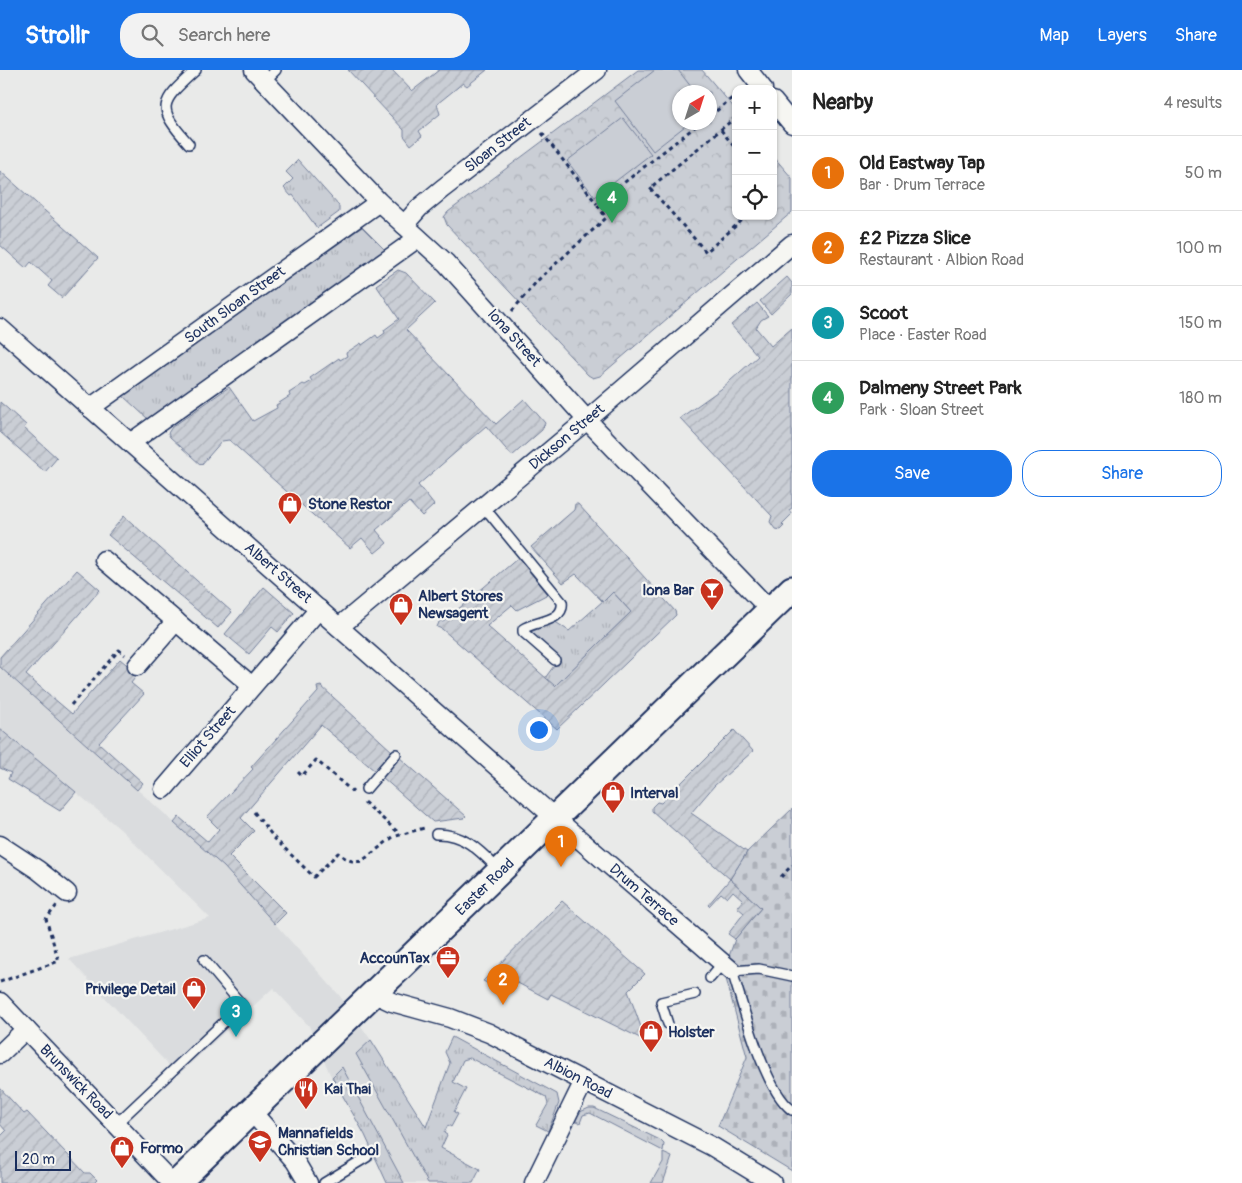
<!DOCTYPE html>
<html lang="en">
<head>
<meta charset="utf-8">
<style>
  :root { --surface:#fff; --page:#f2f2f2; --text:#222; --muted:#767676; --line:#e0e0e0; --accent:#1a73e8 }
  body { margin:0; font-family:Pangolin,sans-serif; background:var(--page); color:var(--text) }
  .controls { position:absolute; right:15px; top:15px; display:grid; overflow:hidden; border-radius:10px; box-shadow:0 1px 4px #0004 }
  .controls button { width:45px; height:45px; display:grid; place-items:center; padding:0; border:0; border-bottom:1px solid var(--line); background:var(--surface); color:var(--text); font:25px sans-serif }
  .compass { position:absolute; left:672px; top:15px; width:45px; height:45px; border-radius:50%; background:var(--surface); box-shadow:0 1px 4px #0004; rotate:39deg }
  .scale { position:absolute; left:15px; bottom:12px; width:56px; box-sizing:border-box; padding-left:5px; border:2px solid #1b2f5e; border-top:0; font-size:14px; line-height:18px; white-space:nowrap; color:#1b2f5e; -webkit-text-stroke:4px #f6f6f2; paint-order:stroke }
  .you { position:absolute; left:538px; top:659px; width:18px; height:18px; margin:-12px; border:4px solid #fff; border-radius:50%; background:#1a73e8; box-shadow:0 0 0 8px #1a73e833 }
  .badge { display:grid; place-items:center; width:32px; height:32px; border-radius:50%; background:var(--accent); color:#fff; font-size:16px; font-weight:700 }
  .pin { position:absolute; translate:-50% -41px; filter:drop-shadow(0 1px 2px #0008) }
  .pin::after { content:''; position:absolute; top:26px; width:18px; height:15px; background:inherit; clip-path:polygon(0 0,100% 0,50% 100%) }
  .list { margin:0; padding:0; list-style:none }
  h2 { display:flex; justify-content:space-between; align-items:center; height:65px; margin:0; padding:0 20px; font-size:21px }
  h2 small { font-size:16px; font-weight:400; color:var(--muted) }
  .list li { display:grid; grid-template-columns:32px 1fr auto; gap:15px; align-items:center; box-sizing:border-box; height:75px; padding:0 20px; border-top:1px solid var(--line) }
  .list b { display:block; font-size:19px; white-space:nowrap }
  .list p { margin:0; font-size:16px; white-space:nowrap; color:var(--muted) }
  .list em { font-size:16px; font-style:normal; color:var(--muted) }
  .actions { display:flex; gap:10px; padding:15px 20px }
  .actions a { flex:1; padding:11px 0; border:1px solid var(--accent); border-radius:20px; text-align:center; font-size:18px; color:var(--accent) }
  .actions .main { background:var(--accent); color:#fff }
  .icon { flex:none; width:28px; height:28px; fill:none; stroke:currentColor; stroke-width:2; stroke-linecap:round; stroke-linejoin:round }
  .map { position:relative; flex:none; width:792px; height:1113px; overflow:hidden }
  header { display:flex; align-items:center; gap:30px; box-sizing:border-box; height:70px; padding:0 25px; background:var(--accent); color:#fff }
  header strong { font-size:24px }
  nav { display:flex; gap:28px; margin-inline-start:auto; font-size:18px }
  .search { width:350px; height:45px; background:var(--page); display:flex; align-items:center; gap:12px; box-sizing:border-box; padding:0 18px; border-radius:20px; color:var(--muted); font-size:19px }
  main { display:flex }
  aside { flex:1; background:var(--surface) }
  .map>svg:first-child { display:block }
</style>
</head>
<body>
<header>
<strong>Strollr</strong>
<div class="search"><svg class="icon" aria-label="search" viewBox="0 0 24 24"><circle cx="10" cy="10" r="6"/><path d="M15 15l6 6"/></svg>Search here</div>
<nav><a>Map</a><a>Layers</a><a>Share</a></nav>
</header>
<main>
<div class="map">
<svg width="792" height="1113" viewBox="0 0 792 1113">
  <defs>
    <pattern id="grass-tufts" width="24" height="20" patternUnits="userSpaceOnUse" patternTransform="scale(1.25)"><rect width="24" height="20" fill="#caced5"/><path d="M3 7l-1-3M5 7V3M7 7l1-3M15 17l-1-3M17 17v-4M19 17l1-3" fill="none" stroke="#adb1b9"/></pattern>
    <pattern id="cemetery-stones" width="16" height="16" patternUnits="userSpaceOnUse" patternTransform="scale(1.25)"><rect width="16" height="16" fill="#caced5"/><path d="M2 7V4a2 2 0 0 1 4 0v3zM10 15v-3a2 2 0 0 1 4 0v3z" fill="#adb1b9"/></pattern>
    <pattern id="park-crowns" width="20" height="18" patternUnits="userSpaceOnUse" patternTransform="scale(1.25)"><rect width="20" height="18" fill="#caced5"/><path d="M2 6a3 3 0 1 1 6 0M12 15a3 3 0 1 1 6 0" fill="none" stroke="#adb1b9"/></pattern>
    <pattern id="garden-furrows" width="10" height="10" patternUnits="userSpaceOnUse" patternTransform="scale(1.25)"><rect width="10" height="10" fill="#caced5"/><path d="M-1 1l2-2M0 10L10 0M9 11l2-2" fill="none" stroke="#adb1b9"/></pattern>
  </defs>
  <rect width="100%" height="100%" fill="#e9eae9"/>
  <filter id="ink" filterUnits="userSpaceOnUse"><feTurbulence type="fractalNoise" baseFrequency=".02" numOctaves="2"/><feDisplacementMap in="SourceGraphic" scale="10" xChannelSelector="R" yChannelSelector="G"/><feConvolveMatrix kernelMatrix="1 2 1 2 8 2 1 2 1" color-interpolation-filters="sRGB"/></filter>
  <g filter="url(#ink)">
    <polygon fill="#dadcde" points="0,597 224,797 339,925 371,970 459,1113 387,1113 365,1065 330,1004 309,956 273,918 178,1005 69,889 210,848 120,759 0,659"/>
    <g fill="url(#grass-tufts)" stroke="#727e9a">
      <polygon points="298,90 339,136 339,142 317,158 293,125 291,126 284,118 293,109 286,102"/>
      <polygon points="362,157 385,180 148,349 123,326"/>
      <polygon points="613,522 631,542 554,617 545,608 559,589 529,563 554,551 569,561"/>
      <polygon points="452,967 557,1024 559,1033 548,1061 536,1055 548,1034 546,1027 470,988 463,990 453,1012 466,1019 454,1042 458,1044 451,1057 448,1055 444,1063 447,1065 441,1078 480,1099 473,1113 428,1113 356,984 371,970 426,1057 450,993 445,982"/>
      <polygon points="342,997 404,1113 387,1113 365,1065 332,1007"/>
      <polygon points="589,1038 594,1038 660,1070 664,1074 663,1081 590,1043 583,1045 580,1053 574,1050 580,1042"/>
      <polygon points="663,1083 672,1087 663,1113 651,1113 663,1092"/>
    </g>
    <polygon fill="url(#cemetery-stones)" stroke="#727e9a" points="792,739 792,1101 718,1056 747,987 724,901 735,869 761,838 730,809 747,782"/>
    <path fill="url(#park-crowns)" stroke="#727e9a" fill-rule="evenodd" d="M638,0H702L736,40V146H773V86L792,108V142L600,306L593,308L588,305L447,155L444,147L448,142ZM680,22H710V52H680Z"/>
    <g fill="url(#garden-furrows)" stroke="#727e9a">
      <polygon points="348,0 392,0 412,21 439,0 487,0 467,16 463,13 437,34 440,44 419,61 422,66 411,75 404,66 404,60"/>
      <polygon points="0,101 98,188 62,228 48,216 52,211 31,192 26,198 0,175"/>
      <polygon points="398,200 406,203 435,233 406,260 496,354 524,329 545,353 542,360 512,386 486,356 418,415 434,435 422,446 409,432 376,460 387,473 375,483 362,468 350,478 229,370 222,371 201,395 170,367 168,363 172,357 229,317 253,351 277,338 276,335 290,326 289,323 303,314 305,315 312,311 310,308 339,288 340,290 347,286 346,283 361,273 362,275 376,265 378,268 385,263 384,260 399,249 376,215"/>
      <polygon points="787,207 792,213 792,224 771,244 760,231"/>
      <polygon points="757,233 768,246 761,250 756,258 771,276 792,258 792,438 789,440 792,444 782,454 784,456 780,460 775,459 770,452 772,446 680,348 721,319 758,286 731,255"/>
      <polygon points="0,332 26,355 24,358 57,388 45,402 0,362"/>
      <polygon points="575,434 578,434 675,541 676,545 557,659 442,559 437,557 440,550 443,552 518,488 548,524 517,540 512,535 487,556 555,616 631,542 613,522 603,532 576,504 563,513 531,477 574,440"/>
      <polygon points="124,446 232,542 218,558 108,465"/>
      <polygon points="77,500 100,520 26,605 72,644 120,589 138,604 131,613 144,624 99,673 143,713 137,720 0,597 0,587"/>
      <polygon points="264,517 294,543 278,562 272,557 249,584 225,564"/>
      <polygon points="321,616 393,682 375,701 321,655 241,748 254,761 229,786 286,843 275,854 224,797 174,753 179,747 208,772 219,759 207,747 253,699 251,697 318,622 317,617"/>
      <polygon points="0,659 76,722 60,741 8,709 11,703 0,698"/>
      <polygon points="734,660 753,681 714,716 691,743 747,782 730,809 761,838 735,869 728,864 744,843 737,837 743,830 733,821 727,828 721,823 709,836 708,835 730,809 652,741 652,737 657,732 661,733"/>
      <polygon points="399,687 466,746 464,748 433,752 382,707"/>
      <polygon points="562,831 645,904 628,921 646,971 551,924 548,929 512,910 495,917 483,911"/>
      <polygon points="0,1018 24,1044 27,1042 85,1103 90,1103 97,1110 94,1113 0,1113 0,1067 6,1061 0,1054"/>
    </g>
    <g fill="#caced5" stroke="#727e9a">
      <polygon points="655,0 678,0 695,22 680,22 680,52 689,53 653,81 615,31"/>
      <polygon points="623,48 651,84 595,127 567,91"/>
    </g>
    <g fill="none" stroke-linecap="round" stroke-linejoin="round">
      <defs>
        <g id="lane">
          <polyline points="265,11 276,0"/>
          <path d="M189,74C155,36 160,33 196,0"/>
          <path d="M484,437L562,532C565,552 534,551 523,559V562L555,590"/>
          <polyline points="366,719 396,684"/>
          <path d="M436,764C464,763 481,782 499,800"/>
          <path d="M792,906L759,899L732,901C743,935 764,1020 792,1040"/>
          <polyline points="710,908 723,893"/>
          <polyline points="668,954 661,932 695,924"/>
          <polyline points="116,1054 242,935 204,890"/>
          <polyline points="324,1113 367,1087"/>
        </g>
        <g id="street">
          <polyline points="254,0 379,132 446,193 587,350 770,540"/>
          <polyline points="748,0 763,19"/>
          <polyline points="773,31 792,54"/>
          <polyline points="404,155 419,138 442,119 597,0"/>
          <polyline points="0,258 555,748 732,901"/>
          <polyline points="90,338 379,132"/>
          <polyline points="130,373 418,168"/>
          <polyline points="104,490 252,616"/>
          <polyline points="339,557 587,350 792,174"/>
          <polyline points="137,596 176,551"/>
          <polyline points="164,719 319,539"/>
          <polyline points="0,775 38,800 67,823"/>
          <polyline points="375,924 392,932 450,948 489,963 713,1077 772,1113"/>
          <polyline points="0,932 172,1113"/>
          <polyline points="0,984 26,959"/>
          <polyline points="252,1042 295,1091 308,1113"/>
          <polyline points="534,1113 584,1011"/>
        </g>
        <polyline id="secondary" points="177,1113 792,519"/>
      </defs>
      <use href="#lane" stroke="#1b2f5e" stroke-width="12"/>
      <use href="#street" stroke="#1b2f5e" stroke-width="21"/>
      <use href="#secondary" stroke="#1b2f5e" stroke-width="29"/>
      <g stroke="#1b2f5e" stroke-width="3" stroke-dasharray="4 4" stroke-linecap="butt">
        <polyline points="710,46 736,25"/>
        <polyline points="736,47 650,118 706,182 747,146"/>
        <polyline points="721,60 736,79"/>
        <polyline points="542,63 597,134"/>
        <polyline points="512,241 537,211 606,148 597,134 701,52"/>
        <polyline points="71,635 119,580 125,585"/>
        <polyline points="298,702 302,706 316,690 354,723"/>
        <polyline points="364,732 400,764"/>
        <path d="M254,742L275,769L314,807L338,783C345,789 353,793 362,791L393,767L424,758"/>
        <polyline points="781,807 792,795"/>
        <polyline points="0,912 59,891 46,849 57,835"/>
      </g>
      <use href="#lane" stroke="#f6f6f2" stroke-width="9"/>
      <use href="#street" stroke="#f6f6f2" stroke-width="18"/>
      <use href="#secondary" stroke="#f6f6f2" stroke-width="25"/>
    </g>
  </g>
  <defs>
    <symbol id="shop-pin" viewBox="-11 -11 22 30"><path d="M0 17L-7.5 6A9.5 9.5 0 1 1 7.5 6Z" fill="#c8321e" stroke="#f6f6f2"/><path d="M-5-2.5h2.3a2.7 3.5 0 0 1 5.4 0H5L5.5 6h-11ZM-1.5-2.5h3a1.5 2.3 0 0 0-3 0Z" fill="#fff"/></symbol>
    <symbol id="bar-pin" viewBox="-11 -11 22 30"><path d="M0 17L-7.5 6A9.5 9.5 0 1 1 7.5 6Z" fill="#c8321e" stroke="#f6f6f2"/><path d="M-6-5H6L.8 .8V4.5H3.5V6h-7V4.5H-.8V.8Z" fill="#fff"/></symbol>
    <symbol id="office-pin" viewBox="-11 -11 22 30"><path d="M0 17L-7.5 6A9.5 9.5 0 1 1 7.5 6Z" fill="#c8321e" stroke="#f6f6f2"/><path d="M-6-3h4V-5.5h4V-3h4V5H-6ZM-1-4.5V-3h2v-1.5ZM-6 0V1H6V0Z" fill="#fff"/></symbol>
    <symbol id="restaurant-pin" viewBox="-11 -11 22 30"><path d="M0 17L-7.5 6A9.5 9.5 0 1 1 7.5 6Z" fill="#c8321e" stroke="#f6f6f2"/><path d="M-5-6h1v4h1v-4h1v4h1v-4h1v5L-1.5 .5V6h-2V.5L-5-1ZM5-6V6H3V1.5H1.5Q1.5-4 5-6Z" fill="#fff"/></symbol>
    <symbol id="school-pin" viewBox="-11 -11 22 30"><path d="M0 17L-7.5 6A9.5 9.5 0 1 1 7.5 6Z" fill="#c8321e" stroke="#f6f6f2"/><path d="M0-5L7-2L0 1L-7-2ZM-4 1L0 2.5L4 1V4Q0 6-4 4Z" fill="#fff"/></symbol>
  </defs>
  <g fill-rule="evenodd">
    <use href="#shop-pin" x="276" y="420" width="28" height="38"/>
    <use href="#bar-pin" x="698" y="506" width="28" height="38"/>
    <use href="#shop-pin" x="387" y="521" width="28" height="38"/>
    <use href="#shop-pin" x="599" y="709" width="28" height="38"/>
    <use href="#office-pin" x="434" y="874" width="28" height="38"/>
    <use href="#shop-pin" x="180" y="905" width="28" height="38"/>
    <use href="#shop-pin" x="637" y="948" width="28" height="38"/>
    <use href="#restaurant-pin" x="292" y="1005" width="28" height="38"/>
    <use href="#school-pin" x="246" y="1058" width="28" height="38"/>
    <use href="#shop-pin" x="108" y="1064" width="28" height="38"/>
  </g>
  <g text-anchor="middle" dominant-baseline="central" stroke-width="4.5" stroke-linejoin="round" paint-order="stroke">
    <g font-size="15" fill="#1b2f5e" stroke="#f6f6f2">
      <text transform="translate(498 75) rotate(-38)">Sloan Street</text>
      <text transform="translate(235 235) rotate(-36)">South Sloan Street</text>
      <text transform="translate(514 268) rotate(48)">Iona Street</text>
      <text transform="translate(567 367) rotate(-40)">Dickson Street</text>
      <text transform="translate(278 503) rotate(41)">Albert Street</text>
      <text transform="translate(208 667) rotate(-49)">Elliot Street</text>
      <text transform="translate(485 817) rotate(-44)">Easter Road</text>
      <text transform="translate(644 825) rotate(41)">Drum Terrace</text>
      <text transform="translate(578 1008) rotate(27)">Albion Road</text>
      <text transform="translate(76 1012) rotate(46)">Brunswick Road</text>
    </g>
    <g font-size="15" font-weight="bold" fill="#1b2f5e" stroke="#f6f6f2" text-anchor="start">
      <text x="308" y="434">Stone Restor</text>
      <text x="694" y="520" text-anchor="end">Iona Bar</text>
      <text x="418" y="526">Albert Stores<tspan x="418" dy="17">Newsagent</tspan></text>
      <text x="630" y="723">Interval</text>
      <text x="430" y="888" text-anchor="end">AccounTax</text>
      <text x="176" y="919" text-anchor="end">Privilege Detail</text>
      <text x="668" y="962">Holster</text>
      <text x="324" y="1019">Kai Thai</text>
      <text x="278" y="1063">Mannafields<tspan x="278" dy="17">Christian School</tspan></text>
      <text x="140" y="1078">Formo</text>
    </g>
  </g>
</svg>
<div class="controls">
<button>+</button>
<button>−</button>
<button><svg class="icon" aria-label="locate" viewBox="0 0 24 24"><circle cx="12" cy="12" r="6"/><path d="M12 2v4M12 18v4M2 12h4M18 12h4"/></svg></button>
</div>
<svg class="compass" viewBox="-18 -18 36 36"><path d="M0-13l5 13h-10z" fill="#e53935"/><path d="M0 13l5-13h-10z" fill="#767676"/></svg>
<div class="scale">20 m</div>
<div class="you"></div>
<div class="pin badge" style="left:561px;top:797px;background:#e8710a">1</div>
<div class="pin badge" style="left:503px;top:935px;background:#e8710a">2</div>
<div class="pin badge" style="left:236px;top:967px;background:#0f9aa8">3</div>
<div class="pin badge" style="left:612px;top:153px;background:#2e9e5b">4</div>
</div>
<aside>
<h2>Nearby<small>4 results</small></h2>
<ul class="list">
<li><span class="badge" style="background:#e8710a">1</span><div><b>Old Eastway Tap</b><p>Bar · Drum Terrace</p></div><em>50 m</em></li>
<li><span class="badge" style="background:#e8710a">2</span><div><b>£2 Pizza Slice</b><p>Restaurant · Albion Road</p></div><em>100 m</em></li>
<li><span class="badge" style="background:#0f9aa8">3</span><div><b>Scoot</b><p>Place · Easter Road</p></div><em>150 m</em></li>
<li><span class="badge" style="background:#2e9e5b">4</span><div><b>Dalmeny Street Park</b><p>Park · Sloan Street</p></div><em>180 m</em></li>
</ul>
<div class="actions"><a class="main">Save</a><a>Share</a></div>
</aside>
</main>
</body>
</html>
